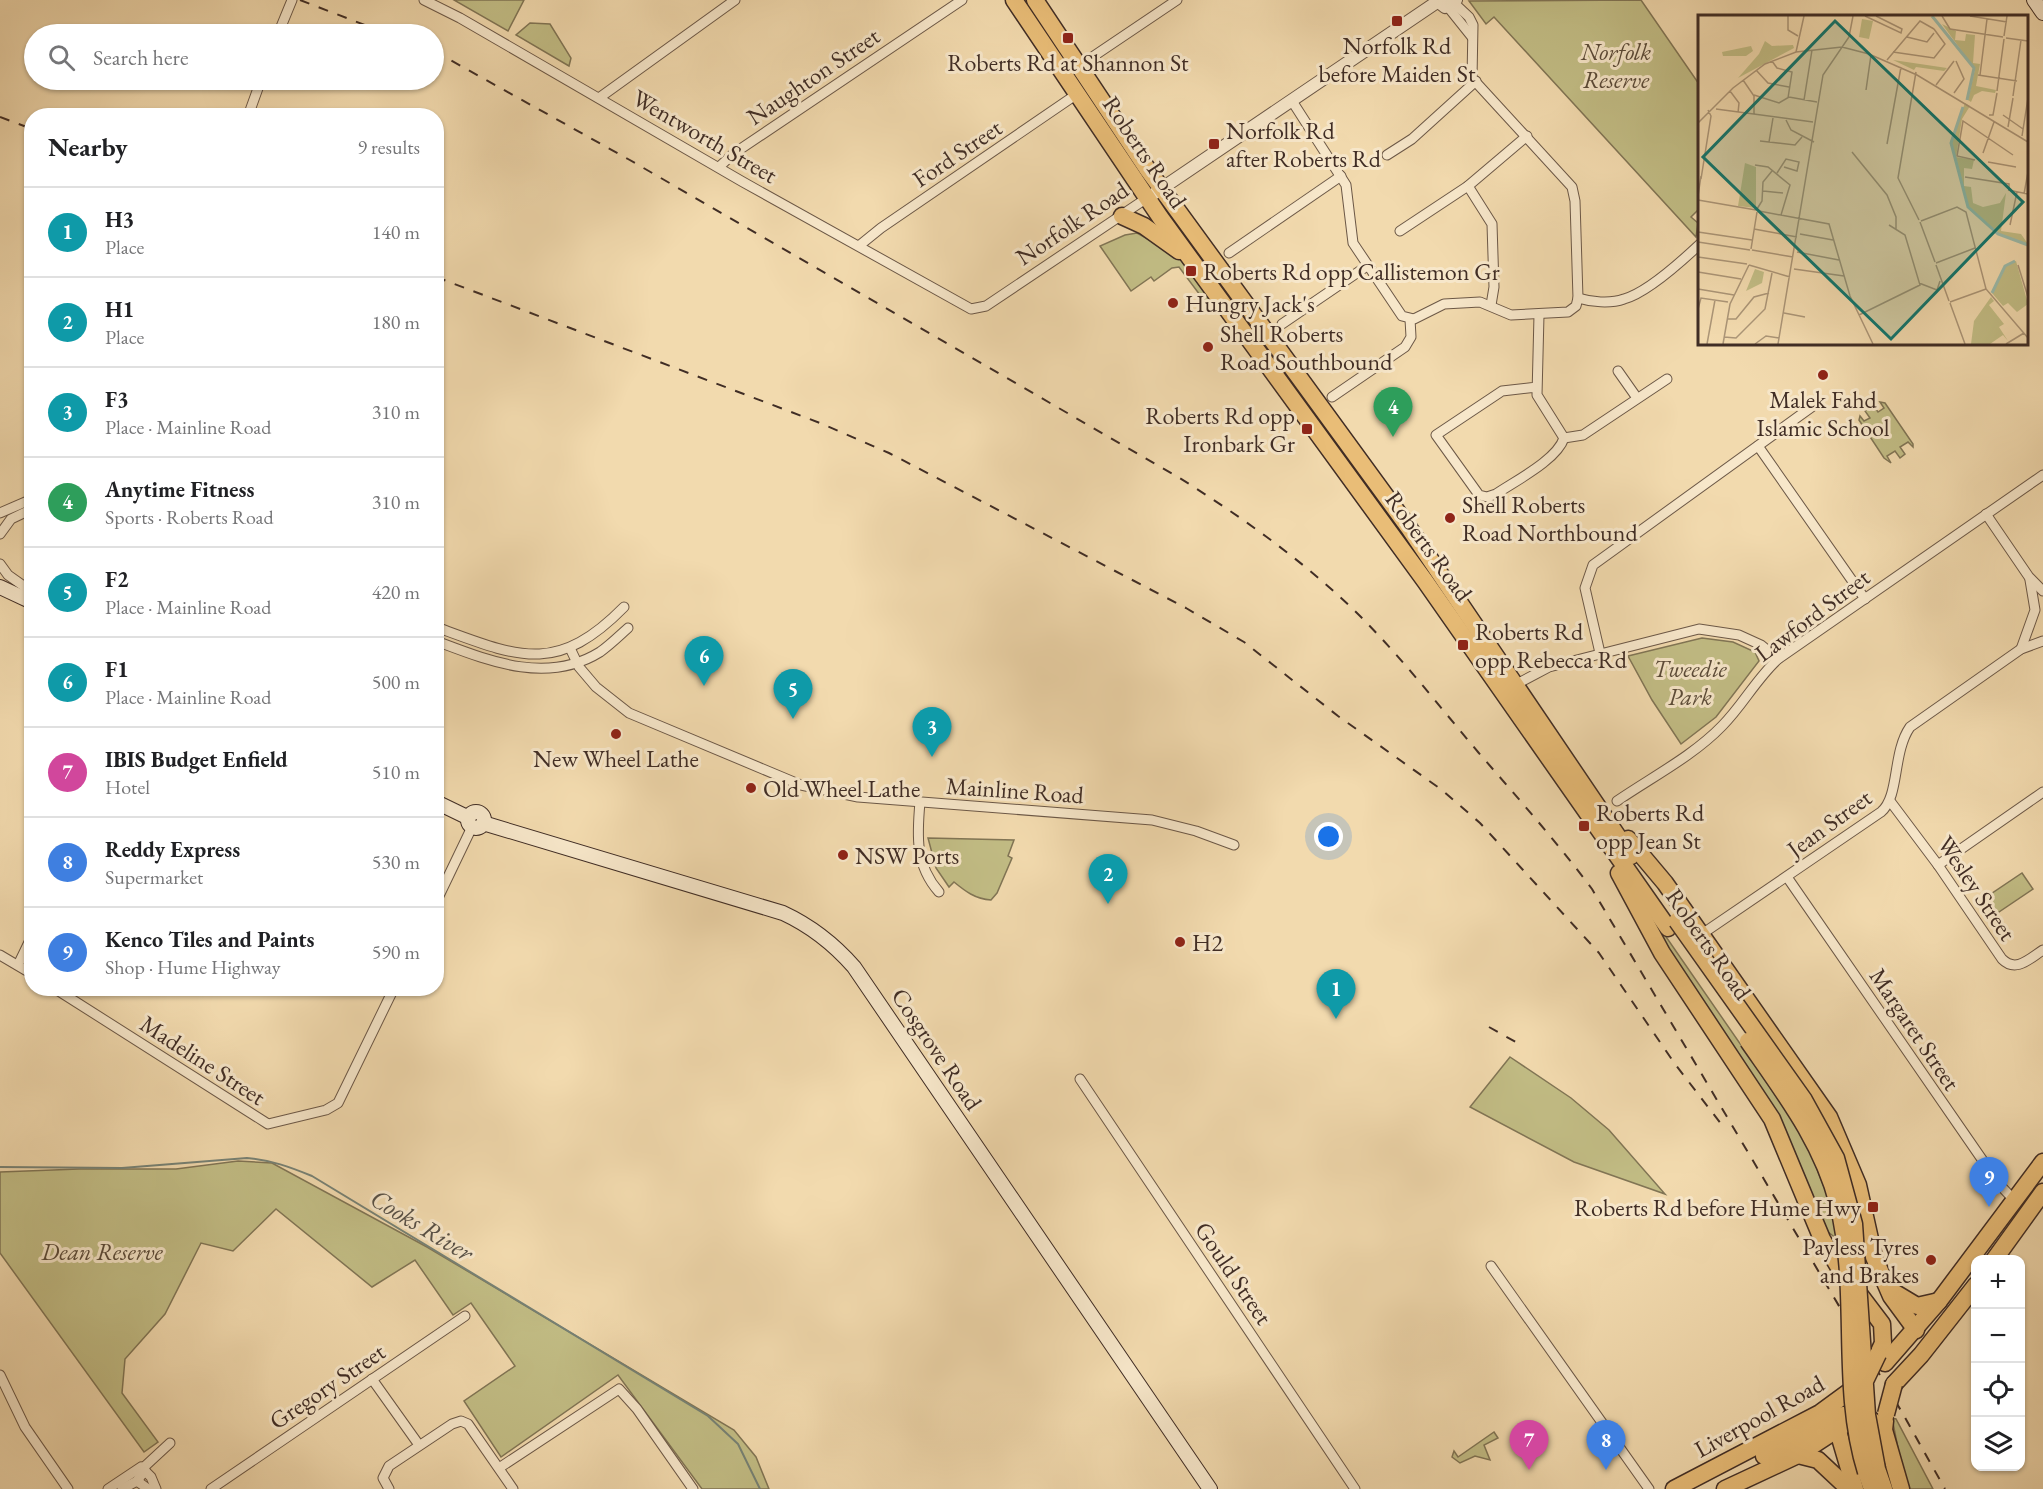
<!DOCTYPE html>
<html lang="en">
<head>
<meta charset="utf-8">
<style>
  :root { --surface:#fff; --page:#f2f2f2; --text:#202124; --muted:#757577; --line:#e0e0e0; --accent:#8f2418 }
  body { margin:0; font-family:"EB Garamond",serif; background:var(--page); color:var(--text) }
  .controls { position:absolute; right:18px; bottom:18px; display:grid; overflow:hidden; border-radius:12px; box-shadow:0 2px 4px #0004 }
  .controls button { width:54px; height:54px; display:grid; place-items:center; padding:0; border:0; border-bottom:2px solid var(--line); background:var(--surface); color:var(--text); font:30px sans-serif }
  .you { position:absolute; left:1329px; top:837px; width:21px; height:21px; margin:-15px; border:4px solid #fff; border-radius:50%; background:#1a73e8; box-shadow:0 0 0 9px #1a73e833 }
  .badge { display:grid; place-items:center; width:39px; height:39px; border-radius:50%; background:var(--accent); color:#fff; font-size:20px; font-weight:700 }
  .pin { position:absolute; translate:-50% -50px; filter:drop-shadow(0 2px 3px #0008) }
  .pin::after { content:''; position:absolute; top:32px; width:21px; height:18px; background:inherit; clip-path:polygon(0 0,100% 0,50% 100%) }
  .list { margin:0; padding:0; list-style:none }
  h2 { display:flex; justify-content:space-between; align-items:center; height:78px; margin:0; padding:0 24px; font-size:26px }
  h2 small { font-size:20px; font-weight:400; color:var(--muted) }
  .list li { display:grid; grid-template-columns:39px 1fr auto; gap:18px; align-items:center; box-sizing:border-box; height:90px; padding:0 24px; border-top:2px solid var(--line) }
  .list b { display:block; font-size:22px; white-space:nowrap }
  .list p { margin:0; font-size:20px; white-space:nowrap; color:var(--muted) }
  .list em { font-size:20px; font-style:normal; color:var(--muted) }
  .icon { flex:none; width:33px; height:33px; fill:none; stroke:currentColor; stroke-width:2; stroke-linecap:round; stroke-linejoin:round }
  .map { position:relative; flex:none; width:2043px; height:1489px; overflow:hidden }
  .search { position:absolute; background:var(--surface); box-shadow:0 2px 4px #0004; left:24px; top:24px; width:420px; height:66px; display:flex; align-items:center; gap:15px; box-sizing:border-box; padding:0 21px; border-radius:33px; color:var(--muted); font-size:22px }
  .panel { position:absolute; background:var(--surface); box-shadow:0 2px 4px #0004; left:24px; top:108px; width:420px; height:888px; border-radius:24px }
  .map>svg:first-child { display:block }
</style>
</head>
<body>
<div class="map">
<svg width="2043" height="1489" viewBox="0 0 2043 1489">
  <rect width="100%" height="100%" fill="#f2daae"/>
  <filter id="stains"><feTurbulence type="fractalNoise" baseFrequency=".00333" numOctaves="4"/><feColorMatrix values="0 0 0 0 .2 0 0 0 0 .09 0 0 0 0 .02 0 0 0 .5 -.17"/></filter>
  <radialGradient id="worn" r=".72"><stop offset=".6" stop-color="#630" stop-opacity="0"/><stop offset="1" stop-color="#630" stop-opacity=".3"/></radialGradient>
  <g fill="#c2bd85" stroke="#817555" stroke-width="1.5">
    <polygon points="454,0 524,0 508,31"/>
    <polygon points="1641,0 1699,84 1699,209 1691,217 1698,223 1696,237 1494,17 1486,24 1469,1"/>
    <polygon points="530,23 550,24 571,58 569,66 516,35"/>
    <polygon points="1137,233 1179,256 1211,297 1206,303 1179,267 1172,268 1154,281 1151,277 1131,291 1100,246 1125,235"/>
    <polygon points="1251,323 1405,535 1453,609 1248,326"/>
    <polygon points="1880,402 1885,403 1913,444 1913,447 1908,442 1900,447 1905,454 1900,458 1895,451 1887,456 1891,463 1884,458 1859,420 1860,416 1864,421 1870,418 1865,411 1873,405 1878,412 1884,408"/>
    <polygon points="1702,638 1733,642 1755,652 1759,661 1716,717 1681,744 1652,700 1628,656"/>
    <path d="M928,838L1014,840L1008,856L1012,858L997,893L991,900C975,899 965,891 954,882L949,887L936,868Z"/>
    <polygon points="2022,873 2033,889 1990,918 1979,902"/>
    <polygon points="1635,892 1804,1136 1830,1202 1837,1239 1823,1228 1814,1206"/>
    <polygon points="1510,1057 1571,1098 1609,1130 1665,1194 1574,1162 1470,1107"/>
    <polygon points="238,1161 272,1163 427,1247 734,1430 756,1457 769,1489 702,1489 618,1375 501,1457 464,1401 515,1366 471,1303 453,1315 415,1260 372,1287 276,1209 233,1251 201,1243 165,1314 125,1359 122,1393 158,1442 144,1452 0,1253 0,1172 79,1169 176,1169"/>
    <polygon points="1892,1418 1896,1419 1933,1489 1910,1489 1902,1468"/>
    <polygon points="1494,1432 1498,1438 1484,1445 1490,1460 1475,1456 1460,1463 1452,1457 1454,1451 1458,1457"/>
  </g>
  <g fill="none" stroke-linecap="round" stroke-linejoin="round">
    <path stroke="#778275" stroke-width="2" d="M0,1167L122,1168L247,1158C271,1160 290,1167 312,1176L708,1416L738,1444L760,1489"/>
    <defs>
      <g id="minor">
        <polyline points="424,0 460,18 743,182 971,309 986,306 1147,198"/>
        <polyline points="1448,7 1472,37"/>
        <polyline points="278,34 292,0"/>
        <polyline points="1079,66 1177,0"/>
        <polyline points="599,98 735,0"/>
        <polyline points="1292,101 1346,185 1353,243 1402,316 1414,319 1444,304 1480,302 1511,315 1568,312 1576,306 1578,298 1575,201 1572,187 1472,78 1473,25 1469,17 1454,3"/>
        <polyline points="248,116 261,80"/>
        <polyline points="1387,155 1412,139 1476,81"/>
        <polyline points="719,167 733,154 962,0"/>
        <polyline points="1468,186 1492,224 1494,287 1491,305"/>
        <polyline points="1400,231 1468,186 1527,136"/>
        <polyline points="860,245 881,228 1077,94"/>
        <polyline points="1229,253 1341,176"/>
        <path d="M1578,298C1591,302 1610,304 1624,299C1646,293 1683,260 1700,244"/>
        <polyline points="1282,324 1367,266"/>
        <polyline points="1618,371 1637,398"/>
        <path d="M1537,387L1502,391L1436,435L1479,495L1487,497L1496,494C1515,481 1557,460 1564,438L1537,395L1539,315"/>
        <polyline points="1332,397 1405,347 1411,337 1410,319"/>
        <polyline points="1564,438 1583,435 1667,379"/>
        <polyline points="1758,446 1865,599"/>
        <polyline points="0,513 32,499"/>
        <polyline points="1986,514 2029,577 2043,591"/>
        <polyline points="0,534 11,519 32,509"/>
        <polyline points="0,564 8,575 32,592"/>
        <path d="M436,627C518,657 556,676 624,607"/>
        <path d="M436,641C489,661 547,685 600,652C610,645 619,636 628,628"/>
        <polyline points="570,648 579,667 596,687 629,713 801,785 858,797 1152,820 1196,831 1234,845"/>
        <polyline points="2021,649 2035,610 2030,580"/>
        <polyline points="1600,653 1585,588 1593,565 1813,406"/>
        <polyline points="1513,686 1549,667 1699,629 1739,635 1761,645 1778,659"/>
        <path d="M1617,801C1652,777 1693,756 1722,726C1743,705 1756,679 1778,659L2043,475"/>
        <path d="M1890,801L1938,865L2002,959C2016,973 2029,959 2043,950"/>
        <path d="M920,802C917,835 915,865 939,892"/>
        <polyline points="1938,865 2043,792"/>
        <polyline points="1787,877 1999,1184 2014,1200"/>
        <polyline points="436,902 472,827"/>
        <path d="M1702,934L1881,812C1900,796 1892,753 1910,727L2021,649L2043,641"/>
        <polyline points="0,955 32,974"/>
        <polyline points="18,965 32,936"/>
        <polyline points="54,988 268,1124 326,1110 338,1103 394,988"/>
        <polyline points="1080,1079 1355,1489"/>
        <polyline points="1491,1266 1649,1489"/>
        <polyline points="0,1375 25,1427 68,1489"/>
        <polyline points="372,1379 419,1445"/>
        <polyline points="143,1468 170,1443"/>
        <polyline points="499,1468 619,1389 637,1409 693,1489"/>
        <polyline points="137,1481 148,1489"/>
        <polyline points="108,1489 141,1467 151,1477 156,1489"/>
        <polyline points="122,1489 137,1481 145,1470"/>
        <polyline points="211,1489 465,1316"/>
        <polyline points="389,1489 383,1478 389,1466 452,1424 461,1421 468,1424 513,1489"/>
      </g>
      <g id="tertiary">
        <polyline points="1436,0 1445,7 1456,0"/>
        <polyline points="1155,193 1437,2"/>
      </g>
      <g id="secondary">
        <polyline points="2034,0 2043,13"/>
        <polyline points="0,587 32,602"/>
        <polyline points="436,802 469,818"/>
        <circle cx="476" cy="820" r="8"/>
        <path d="M483,823L783,913C811,926 833,943 854,967L1210,1489"/>
      </g>
      <g id="trunk">
        <polyline points="1014,0 1160,217 1425,581 1668,928"/>
        <polyline points="1035,0 1148,170 1409,528 1631,856"/>
        <polyline points="1122,216 1144,226 1179,251"/>
        <polyline points="1628,839 1665,883 1829,1117 1858,1185 1874,1257 1891,1296 1916,1330"/>
        <polyline points="1619,873 1662,953 1772,1119 1822,1239 1838,1266 1882,1324 1883,1343 1878,1354"/>
        <polyline points="1994,1260 2043,1192"/>
        <polyline points="1892,1291 1917,1306 1939,1301"/>
        <polyline points="1885,1363 1939,1301 2043,1162"/>
        <polyline points="1894,1384 1921,1355 1976,1285"/>
        <polyline points="1835,1421 1855,1489"/>
        <polyline points="1885,1421 1884,1430 1901,1489"/>
        <polyline points="1798,1455 1818,1460 1849,1489"/>
        <polyline points="1764,1456 1843,1415 1865,1415 1884,1430"/>
        <polyline points="1877,1469 1884,1489"/>
        <polyline points="1866,1472 1872,1489"/>
        <polyline points="1674,1489 1820,1413 1861,1383"/>
        <polyline points="1725,1489 1798,1455 1853,1419"/>
      </g>
    </defs>
    <use href="#minor" stroke="#6c5847" stroke-width="11"/>
    <use href="#tertiary" stroke="#6c5847" stroke-width="14"/>
    <use href="#secondary" stroke="#402d25" stroke-width="16"/>
    <use href="#trunk" stroke="#402d25" stroke-width="19"/>
    <use href="#minor" stroke="#f7e7ca" stroke-width="9"/>
    <use href="#tertiary" stroke="#f7e7ca" stroke-width="12"/>
    <use href="#secondary" stroke="#f7e7ca" stroke-width="14"/>
    <use href="#trunk" stroke="#e9bd77" stroke-width="16"/>
    <g stroke="#402d25" stroke-width="2" stroke-dasharray="10 10" stroke-linecap="butt">
      <polyline points="300,0 388,34"/>
      <path d="M434,51L628,159L1178,477C1242,517 1305,562 1359,615C1402,658 1439,706 1478,752C1517,797 1556,841 1592,889L1903,1414L1945,1489"/>
      <polyline points="0,117 32,129"/>
      <polyline points="436,277 820,423 889,453 1186,608 1244,642 1338,716 1442,790 1480,823 1599,953 1675,1064 1725,1129"/>
      <polyline points="1489,1027 1521,1045"/>
    </g>
    <defs>
      <g id="trunk-bridge">
        <polyline points="1677,921 1804,1100 1836,1158 1854,1224 1867,1415 1877,1469"/>
        <path d="M1748,1041C1784,1093 1822,1142 1838,1204C1860,1292 1839,1385 1866,1472"/>
        <polyline points="1866,1379 1878,1354"/>
        <polyline points="1886,1414 1894,1384"/>
      </g>
    </defs>
    <use href="#trunk-bridge" stroke="#402d25" stroke-width="19" stroke-linecap="butt"/>
    <use href="#trunk-bridge" stroke="#e9bd77" stroke-width="16"/>
  </g>
  <g fill="#8f2418" stroke="#f7e7ca" stroke-width="2">
    <rect x="1391" y="15" width="12" height="12" rx="3"/>
    <rect x="1062" y="32" width="12" height="12" rx="3"/>
    <rect x="1208" y="138" width="12" height="12" rx="3"/>
    <rect x="1185" y="265" width="12" height="12" rx="3"/>
    <circle cx="1173" cy="303" r="6"/>
    <circle cx="1208" cy="347" r="6"/>
    <circle cx="1823" cy="375" r="6"/>
    <rect x="1301" y="423" width="12" height="12" rx="3"/>
    <circle cx="1450" cy="518" r="6"/>
    <rect x="1457" y="639" width="12" height="12" rx="3"/>
    <circle cx="616" cy="734" r="6"/>
    <circle cx="751" cy="788" r="6"/>
    <rect x="1578" y="820" width="12" height="12" rx="3"/>
    <circle cx="843" cy="855" r="6"/>
    <circle cx="1180" cy="942" r="6"/>
    <rect x="1867" y="1201" width="12" height="12" rx="3"/>
    <circle cx="1931" cy="1260" r="6"/>
  </g>
  <g text-anchor="middle" dominant-baseline="central" stroke-width="6" stroke-linejoin="round" paint-order="stroke">
    <g font-size="24" fill="#402d25" stroke="#f7e7ca" text-anchor="start">
      <text x="1397" y="45" text-anchor="middle">Norfolk Rd<tspan x="1397" dy="28">before Maiden St</tspan></text>
      <text x="1068" y="62" text-anchor="middle">Roberts Rd at Shannon St</text>
      <text x="1226" y="130">Norfolk Rd<tspan x="1226" dy="28">after Roberts Rd</tspan></text>
      <text x="1203" y="271">Roberts Rd opp Callistemon Gr</text>
      <text x="1185" y="303">Hungry Jack's</text>
      <text x="1220" y="333">Shell Roberts<tspan x="1220" dy="28">Road Southbound</tspan></text>
      <text x="1823" y="399" text-anchor="middle">Malek Fahd<tspan x="1823" dy="28">Islamic School</tspan></text>
      <text x="1295" y="415" text-anchor="end">Roberts Rd opp<tspan x="1295" dy="28">Ironbark Gr</tspan></text>
      <text x="1462" y="504">Shell Roberts<tspan x="1462" dy="28">Road Northbound</tspan></text>
      <text x="1475" y="631">Roberts Rd<tspan x="1475" dy="28">opp Rebecca Rd</tspan></text>
      <text x="616" y="758" text-anchor="middle">New Wheel Lathe</text>
      <text x="763" y="788">Old Wheel Lathe</text>
      <text x="1596" y="812">Roberts Rd<tspan x="1596" dy="28">opp Jean St</tspan></text>
      <text x="855" y="855">NSW Ports</text>
      <text x="1192" y="942">H2</text>
      <text x="1861" y="1207" text-anchor="end">Roberts Rd before Hume Hwy</text>
      <text x="1919" y="1246" text-anchor="end">Payless Tyres<tspan x="1919" dy="28">and Brakes</tspan></text>
    </g>
    <g font-size="24" font-style="italic" fill="#5a4a38" stroke="#f7e7ca">
      <text x="1616" y="51">Norfolk<tspan x="1616" dy="28">Reserve</tspan></text>
      <text x="1690" y="668">Tweedie<tspan x="1690" dy="28">Park</tspan></text>
      <text x="102" y="1251">Dean Reserve</text>
    </g>
    <g font-size="24" fill="#402d25" stroke="#f7e7ca">
      <text transform="translate(813 76) rotate(-34)">Naughton Street</text>
      <text transform="translate(705 136) rotate(30)">Wentworth Street</text>
      <text transform="translate(1145 152) rotate(56)">Roberts Road</text>
      <text transform="translate(957 153) rotate(-34)">Ford Street</text>
      <text transform="translate(1072 223) rotate(-34)">Norfolk Road</text>
      <text transform="translate(1429 546) rotate(54)">Roberts Road</text>
      <text transform="translate(1812 615) rotate(-37)">Lawford Street</text>
      <text transform="translate(1015 790) rotate(4)">Mainline Road</text>
      <text transform="translate(1829 823) rotate(-36)">Jean Street</text>
      <text transform="translate(1977 888) rotate(56)">Wesley Street</text>
      <text transform="translate(1709 944) rotate(55)">Roberts Road</text>
      <text transform="translate(1915 1029) rotate(56)">Margaret Street</text>
      <text transform="translate(937 1049) rotate(56)">Cosgrove Road</text>
      <text transform="translate(203 1060) rotate(33)">Madeline Street</text>
      <text transform="translate(1234 1273) rotate(56)">Gould Street</text>
      <text transform="translate(327 1386) rotate(-34)">Gregory Street</text>
      <text transform="translate(1759 1416) rotate(-29)">Liverpool Road</text>
    </g>
    <g font-size="26" font-style="italic" fill="#575046" stroke="#f7e7ca">
      <text transform="translate(422 1225) rotate(31)">Cooks River</text>
    </g>
  </g>
  <g transform="translate(1698 15)">
    <rect width="330" height="330" fill="#f2daae"/>
    <path d="M164,4L175,6L171,24L161,22ZM244,9L258,16L257,25L267,26L268,19L277,20L275,48L282,49L278,71L298,75L297,78L284,76L276,80L273,87L270,85L277,54ZM67,26L74,31L95,30L96,33L40,63L61,39ZM53,31L55,36L48,41H25L24,37ZM195,45L249,53L246,56L218,52L216,55ZM267,88L272,91L264,104L258,142L276,145L274,154L266,153V171L273,172L275,188L285,192L302,188L308,178L303,216L323,219L330,229L302,220L271,194L252,127ZM47,148L58,152V193L40,191ZM318,246L330,289L319,297L310,288L305,291L294,278L309,249ZM57,254L66,257L64,268L48,276ZM293,282L296,286L291,290L306,309L301,312L310,326L305,320L292,329H273L276,306Z" fill="#c2bd85"/>
    <path fill="none" stroke="#9bbbab" stroke-width="3" d="M234,1L276,53L269,85M265,92L253,128L270,192L300,219L330,230M294,278L307,251L317,246"/>
    <path fill="none" stroke="#ab9577" stroke-width="1.5" d="M90,1V15L100,21M167,1L203,18L204,14L178,1M244,1L252,14L305,22M272,1L309,7M306,21L309,1M209,22L229,27L236,18M308,23L330,26M98,37L106,1M195,37L236,43L247,29L236,14M189,45L222,6L236,14M74,46L79,53L94,57L90,83M58,55L70,68L91,72M218,57L200,163L221,205M280,60L319,66M282,60L289,4M45,65L56,81V100M238,70L256,46M168,75L173,40M32,76L41,88L40,98M299,76L306,24M256,78L266,64L258,46M56,80L81,88L91,82L119,87M315,81L323,25M106,85L114,35M18,94L115,107M291,100H295L299,78M305,100L325,114M88,105L93,115L116,127M0,108L35,73L67,49L98,37L144,32L171,39L219,60L330,127M310,112L315,83M324,121L330,83M62,126L97,130L104,122M71,127L75,103M189,129L203,52M154,137L189,180L198,202V214M285,138L296,107M277,145L259,141L265,106L315,140M290,147L318,152M57,150L70,152L92,170L83,200M79,158L88,144L101,147L99,156L86,152M267,162L311,169V175M3,164L13,101L10,95M310,175L330,179M65,176L85,178M326,179L330,157M0,181L3,161M0,185L58,195M59,194L64,186L65,167L74,156M61,196L131,209L152,281L175,329M223,206L259,192L268,197L288,274L330,323M222,207L237,247M312,210L319,177M56,214L99,222M0,217L54,225M102,219L135,225M0,227L52,235M53,234L59,197M54,235L95,242M99,237L141,245M0,242L49,249M238,248L277,233M51,250L92,262M238,250L251,286M320,250L330,282M96,254L146,261M0,257L43,264M221,268L239,275L242,266M0,274L36,280M252,287L288,274M252,288L267,329M0,294L3,283L30,287M86,298L107,302M161,300L222,270L207,220L191,210M29,304H38L56,282L71,278M26,322L38,323L67,294L74,258M9,329L17,285M25,329L32,289L51,250M57,329L68,321L81,323M80,329L125,60L151,22L155,1M308,329L326,318"/>
    <path fill="#0f766e" fill-opacity="0.15" stroke="#0f766e" stroke-width="3" d="M137,6L325,187L193,324L5,142Z"/>
    <rect width="330" height="330" fill="none" stroke="#402d25" stroke-width="3"/>
  </g>
  <rect width="100%" height="100%" filter="url(#stains)"/>
  <rect width="100%" height="100%" fill="url(#worn)"/>
</svg>
<div class="controls">
<button>+</button>
<button>−</button>
<button><svg class="icon" aria-label="locate" viewBox="0 0 24 24"><circle cx="12" cy="12" r="6"/><path d="M12 2v4M12 18v4M2 12h4M18 12h4"/></svg></button>
<button><svg class="icon" aria-label="layers" viewBox="0 0 24 24"><path d="M12 4l9 5-9 5-9-5zM3 14l9 5 9-5"/></svg></button>
</div>
<div class="you"></div>
<div class="pin badge" style="left:1336px;top:1019px;background:#0f9aa8">1</div>
<div class="pin badge" style="left:1108px;top:904px;background:#0f9aa8">2</div>
<div class="pin badge" style="left:932px;top:757px;background:#0f9aa8">3</div>
<div class="pin badge" style="left:1393px;top:437px;background:#2e9e5b">4</div>
<div class="pin badge" style="left:793px;top:719px;background:#0f9aa8">5</div>
<div class="pin badge" style="left:704px;top:686px;background:#0f9aa8">6</div>
<div class="pin badge" style="left:1529px;top:1470px;background:#d1479c">7</div>
<div class="pin badge" style="left:1606px;top:1470px;background:#3f7fe0">8</div>
<div class="pin badge" style="left:1989px;top:1207px;background:#3f7fe0">9</div>
<div class="search"><svg class="icon" aria-label="search" viewBox="0 0 24 24"><circle cx="10" cy="10" r="6"/><path d="M15 15l6 6"/></svg>Search here</div>
<section class="panel">
<h2>Nearby<small>9 results</small></h2>
<ul class="list">
<li><span class="badge" style="background:#0f9aa8">1</span><div><b>H3</b><p>Place</p></div><em>140 m</em></li>
<li><span class="badge" style="background:#0f9aa8">2</span><div><b>H1</b><p>Place</p></div><em>180 m</em></li>
<li><span class="badge" style="background:#0f9aa8">3</span><div><b>F3</b><p>Place · Mainline Road</p></div><em>310 m</em></li>
<li><span class="badge" style="background:#2e9e5b">4</span><div><b>Anytime Fitness</b><p>Sports · Roberts Road</p></div><em>310 m</em></li>
<li><span class="badge" style="background:#0f9aa8">5</span><div><b>F2</b><p>Place · Mainline Road</p></div><em>420 m</em></li>
<li><span class="badge" style="background:#0f9aa8">6</span><div><b>F1</b><p>Place · Mainline Road</p></div><em>500 m</em></li>
<li><span class="badge" style="background:#d1479c">7</span><div><b>IBIS Budget Enfield</b><p>Hotel</p></div><em>510 m</em></li>
<li><span class="badge" style="background:#3f7fe0">8</span><div><b>Reddy Express</b><p>Supermarket</p></div><em>530 m</em></li>
<li><span class="badge" style="background:#3f7fe0">9</span><div><b>Kenco Tiles and Paints</b><p>Shop · Hume Highway</p></div><em>590 m</em></li>
</ul>
</section>
</div>
</body>
</html>
